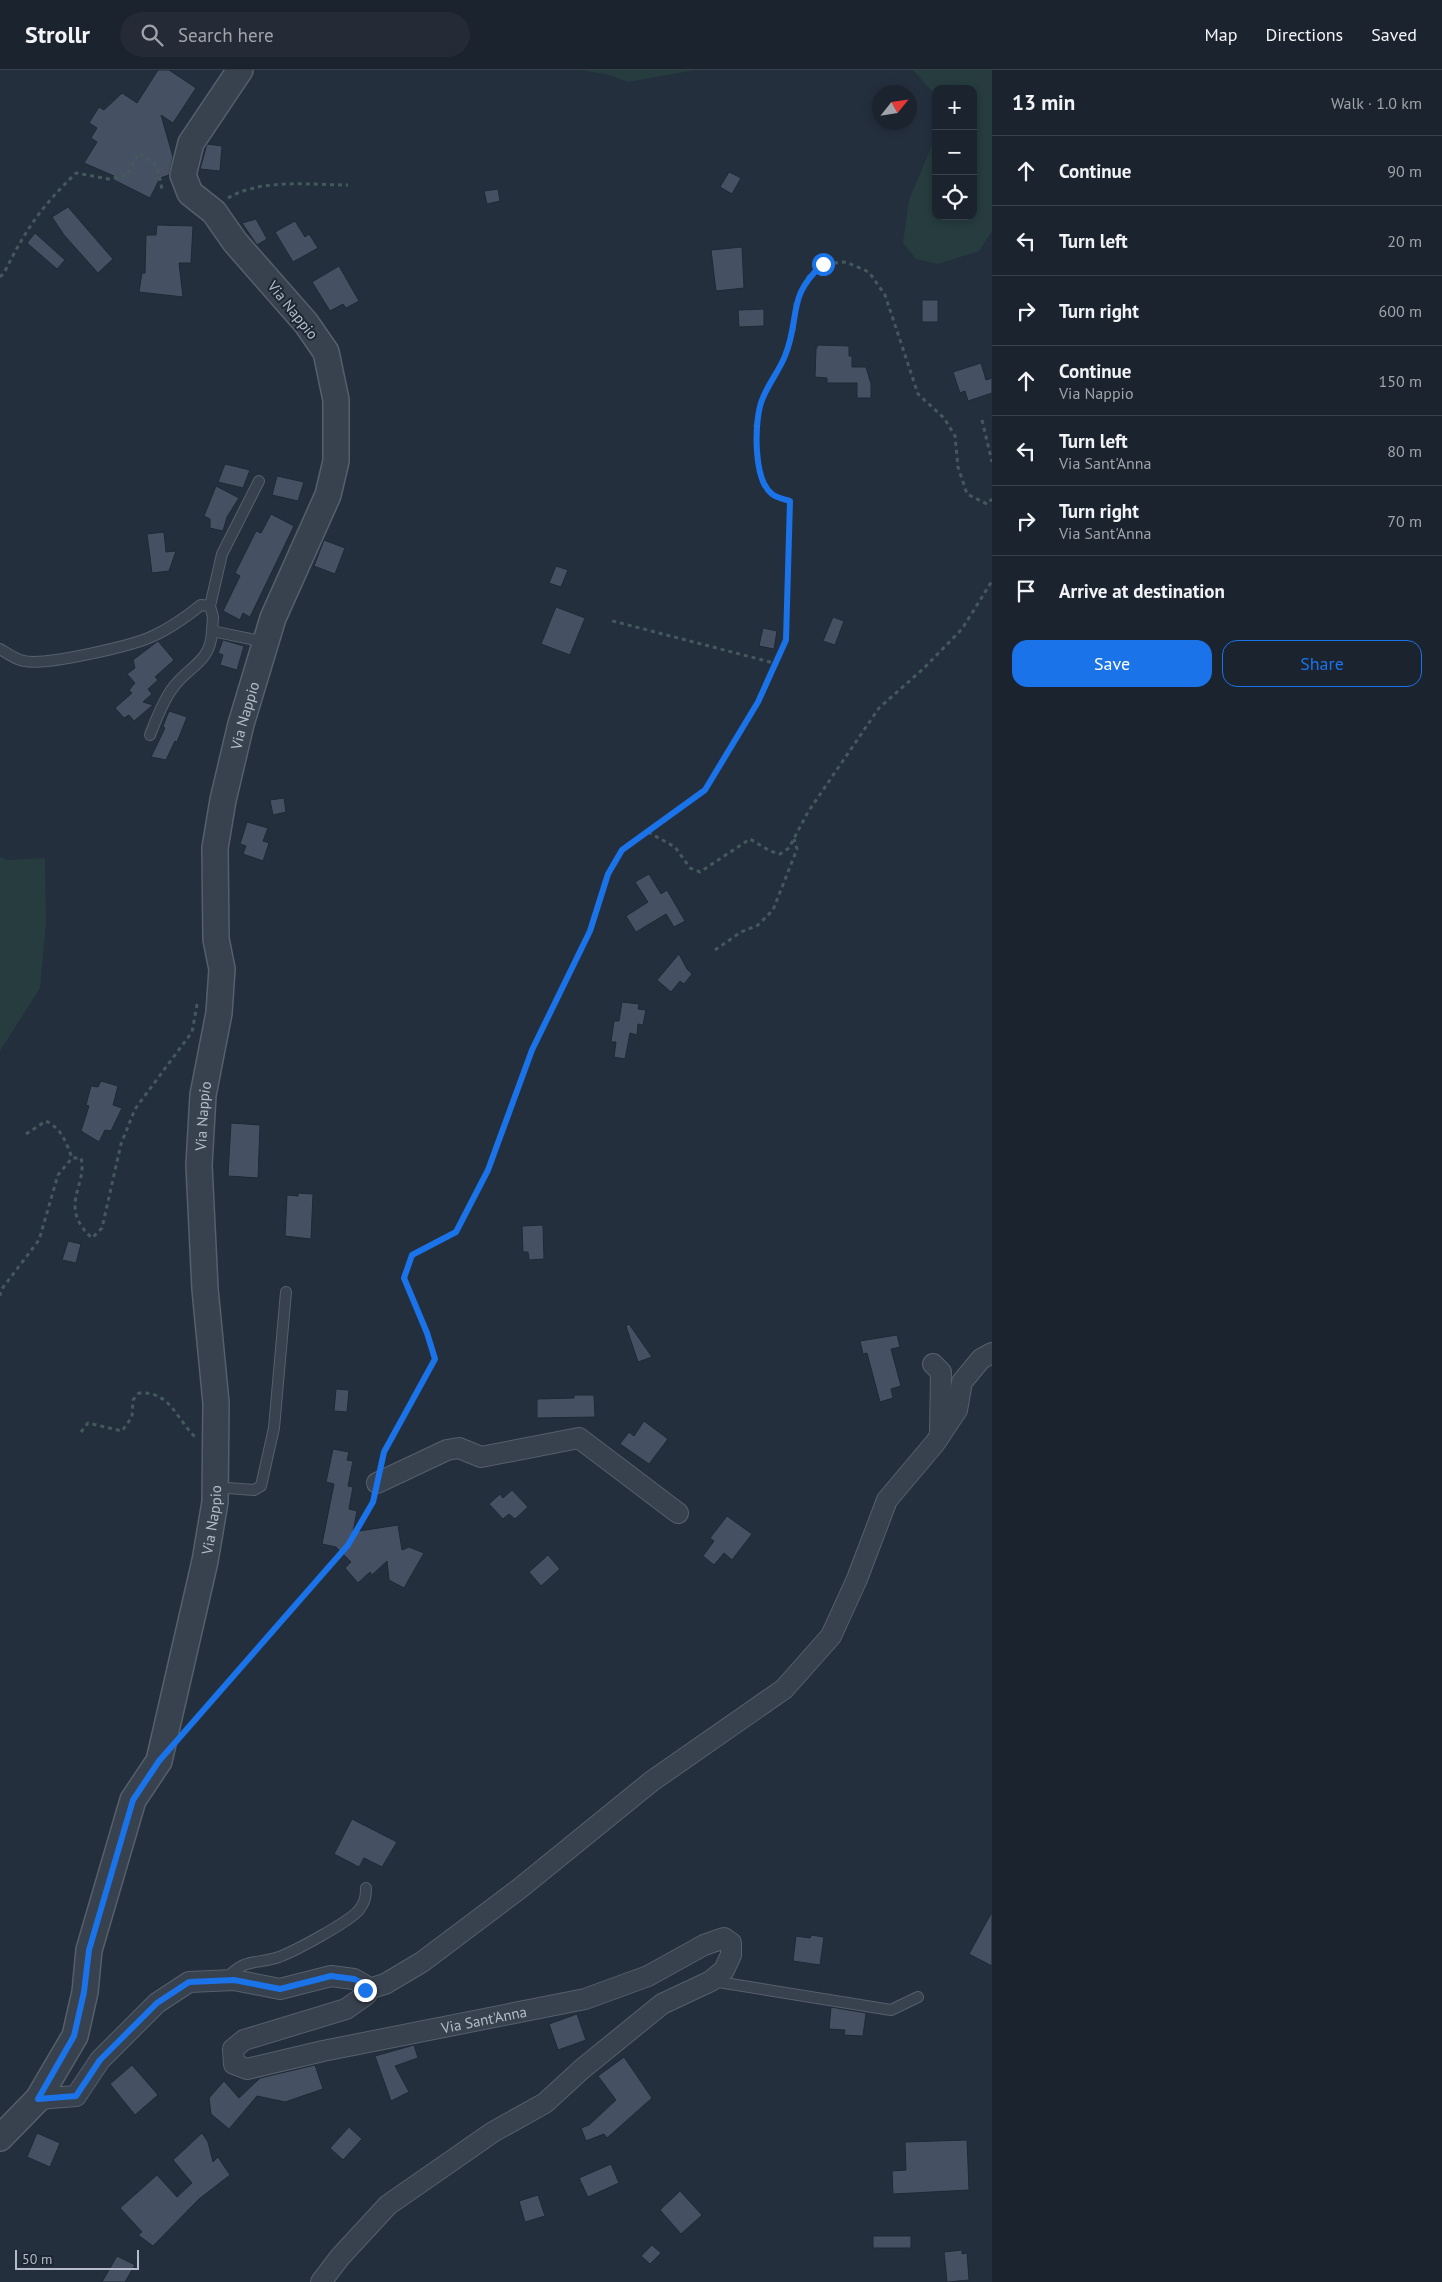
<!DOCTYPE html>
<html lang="en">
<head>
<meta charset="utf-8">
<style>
  :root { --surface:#1b232e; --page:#242b36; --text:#f1f3f6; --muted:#a0a4aa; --line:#39404a; --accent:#1a73e8 }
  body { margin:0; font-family:"PT Sans",sans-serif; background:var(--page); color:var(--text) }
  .controls { position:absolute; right:15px; top:15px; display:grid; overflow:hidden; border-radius:10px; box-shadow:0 2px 8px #0003 }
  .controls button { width:45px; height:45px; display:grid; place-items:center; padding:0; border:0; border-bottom:1px solid var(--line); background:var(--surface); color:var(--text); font:25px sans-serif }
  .compass { position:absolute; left:872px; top:15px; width:45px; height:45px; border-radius:50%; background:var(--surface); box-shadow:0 2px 8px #0003; rotate:60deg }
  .scale { position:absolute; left:15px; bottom:12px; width:124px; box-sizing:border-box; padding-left:5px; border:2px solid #b4bcc9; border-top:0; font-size:14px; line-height:18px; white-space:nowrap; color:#b4bcc9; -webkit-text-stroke:4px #1d2633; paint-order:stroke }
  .stop { position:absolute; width:15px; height:15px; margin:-11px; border:4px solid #1a73e8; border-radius:50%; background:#fff }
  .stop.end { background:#1a73e8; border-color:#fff; box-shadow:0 1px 5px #0008 }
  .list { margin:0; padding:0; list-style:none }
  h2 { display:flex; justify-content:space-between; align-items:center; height:65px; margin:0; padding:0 20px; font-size:21px }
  h2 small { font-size:16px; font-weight:400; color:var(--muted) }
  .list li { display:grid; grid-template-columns:32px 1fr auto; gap:15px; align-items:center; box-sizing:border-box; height:70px; padding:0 20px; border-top:1px solid var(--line) }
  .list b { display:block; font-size:19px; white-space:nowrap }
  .list p { margin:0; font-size:16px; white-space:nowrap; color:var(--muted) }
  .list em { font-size:16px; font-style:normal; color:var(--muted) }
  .actions { display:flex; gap:10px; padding:15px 20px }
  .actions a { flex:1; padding:11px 0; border:1px solid var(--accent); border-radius:15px; text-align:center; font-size:18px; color:var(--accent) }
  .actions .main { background:var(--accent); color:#fff }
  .icon { flex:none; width:28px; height:28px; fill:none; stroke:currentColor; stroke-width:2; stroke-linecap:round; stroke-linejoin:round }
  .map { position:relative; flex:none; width:992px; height:2212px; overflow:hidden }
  header { display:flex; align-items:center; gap:30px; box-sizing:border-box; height:70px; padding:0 25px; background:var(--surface); border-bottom:1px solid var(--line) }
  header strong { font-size:24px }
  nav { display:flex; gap:28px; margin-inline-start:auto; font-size:18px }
  .search { width:350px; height:45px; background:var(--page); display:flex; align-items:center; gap:12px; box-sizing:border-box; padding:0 18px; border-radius:28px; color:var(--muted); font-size:19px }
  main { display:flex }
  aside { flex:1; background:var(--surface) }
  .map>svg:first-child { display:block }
</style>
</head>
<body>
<header>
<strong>Strollr</strong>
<div class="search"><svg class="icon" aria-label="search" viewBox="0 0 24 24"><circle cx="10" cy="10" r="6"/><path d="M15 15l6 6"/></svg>Search here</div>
<nav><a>Map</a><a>Directions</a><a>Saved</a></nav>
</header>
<main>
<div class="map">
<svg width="992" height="2212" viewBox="0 0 992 2212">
  <rect width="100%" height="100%" fill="#242f3e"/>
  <g fill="#263c3f">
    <polygon points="580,0 695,0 628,12 606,4"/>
    <polygon points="913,0 992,0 992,161 979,181 938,194 916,189 903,173 909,130 936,66 936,146 973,146 973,19 936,19 936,26"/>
    <polygon points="0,787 7,790 45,788 46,852 40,918 0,981"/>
  </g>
  <g fill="#455162" stroke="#1f2835">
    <polygon points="158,0 169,0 196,18 173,53 161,45 173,87 169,105 160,108 150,128 114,110 114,106 84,93 97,72 91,68 97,58 89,53 99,37 104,40 122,23 137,33"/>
    <polygon points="207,74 222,76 220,101 200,99"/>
    <polygon points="729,102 741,108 732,124 720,117"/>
    <polygon points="498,119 500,131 487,134 484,121"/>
    <polygon points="68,137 113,189 98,203 64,165 52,147"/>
    <polygon points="256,149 267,169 257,175 242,153"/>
    <polygon points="295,151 305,167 309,164 318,178 293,192 275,162"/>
    <polygon points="157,155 193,156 191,193 179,193 183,227 139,222 142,203 145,203 146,165 156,165"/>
    <polygon points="35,163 65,190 57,199 27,173"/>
    <polygon points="742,177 744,218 716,221 711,180"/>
    <polygon points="339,196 359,231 346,238 343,234 330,241 312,212"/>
    <rect x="922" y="230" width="16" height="22"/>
    <polygon points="764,239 764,256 739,257 738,240"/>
    <polygon points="818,275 849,276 849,286 852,286 852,297 866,297 871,314 871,328 857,328 857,313 827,313 827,308 815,307 816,279"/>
    <polygon points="981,293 986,310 992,308 992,323 968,331 965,321 960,323 953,302"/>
    <polygon points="225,394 250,400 243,418 218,412"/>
    <polygon points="277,406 304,412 298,431 272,425"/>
    <polygon points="216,416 239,428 227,447 223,461 210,458 210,449 204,446"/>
    <polygon points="271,444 294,456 250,547 243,543 240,550 223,541 240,506 235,503 256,461 261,463"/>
    <polygon points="164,462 166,482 176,481 169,501 152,503 147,464"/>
    <polygon points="324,470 345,478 335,504 314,496"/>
    <polygon points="556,496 568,500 561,517 549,513"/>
    <polygon points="556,537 585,548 570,585 541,574"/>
    <polygon points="833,547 844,551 835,575 823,571"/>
    <polygon points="763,558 777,561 774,579 759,576"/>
    <polygon points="223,570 244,576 237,600 220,595 223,585 218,583"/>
    <polygon points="158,571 174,590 155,607 158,610 148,619 152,624 143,632 153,635 134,651 129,645 124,648 115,638 132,623 129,620 135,613 127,604 135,598 133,590"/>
    <polygon points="169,641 187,647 177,672 175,671 166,690 151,687 165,658 163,656"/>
    <polygon points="284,728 286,742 273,745 270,730"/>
    <polygon points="247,752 268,758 263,771 269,773 263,791 243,784 246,776 240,774"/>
    <polygon points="649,804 661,824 667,820 685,851 674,857 666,844 636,862 626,846 648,832 635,812"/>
    <polygon points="679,884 687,899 692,904 684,914 680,911 671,922 657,910"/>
    <polygon points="622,932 639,934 638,939 646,940 643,955 638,954 637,965 630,963 625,989 614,987 616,972 611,972 614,951 619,951"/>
    <polygon points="101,1011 118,1016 113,1035 122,1038 111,1061 105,1060 99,1072 81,1061 89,1036 86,1035 91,1016 98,1017"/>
    <polygon points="231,1053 260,1055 258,1108 228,1106"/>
    <polygon points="298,1123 313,1124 311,1169 285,1166 287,1125 298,1126"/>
    <polygon points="543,1155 544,1189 529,1190 528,1182 523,1182 522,1156"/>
    <polygon points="68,1171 81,1174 76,1193 62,1190"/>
    <polygon points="629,1254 652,1287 638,1292 626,1256"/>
    <polygon points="897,1265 900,1277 891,1279 901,1316 891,1319 893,1328 880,1332 867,1283 863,1284 860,1271"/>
    <polygon points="336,1319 349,1320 347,1342 334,1341"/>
    <polygon points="574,1325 594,1325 595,1347 537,1348 537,1329 574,1328"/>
    <polygon points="644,1351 668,1369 649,1394 620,1374 629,1362 634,1366"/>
    <polygon points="333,1379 349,1382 347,1390 353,1391 348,1416 353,1417 349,1439 357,1441 353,1462 398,1455 402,1480 409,1477 424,1483 404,1518 389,1510 387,1491 372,1505 370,1502 358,1513 345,1498 351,1492 336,1477 322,1474 334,1414 326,1412"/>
    <polygon points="512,1420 528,1437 515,1449 509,1444 503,1449 489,1434 500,1424 503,1428"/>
    <polygon points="727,1446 752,1464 732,1490 724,1483 714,1495 703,1486 714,1471 710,1468"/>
    <polygon points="548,1485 560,1499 541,1516 529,1502"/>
    <polygon points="352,1749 397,1772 382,1797 364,1788 359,1797 334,1784"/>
    <polygon points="992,1842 992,1896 969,1884"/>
    <polygon points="811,1865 824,1867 820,1895 793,1891 796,1866 810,1868"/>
    <polygon points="831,1937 866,1943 863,1966 844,1965 845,1960 829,1959"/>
    <polygon points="577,1944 586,1970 558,1980 549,1954"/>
    <polygon points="414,1975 418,1988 395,1996 409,2022 391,2031 375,1986"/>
    <polygon points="624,1987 652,2028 607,2068 604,2064 586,2071 581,2058 589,2055 616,2030 598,2006"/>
    <polygon points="132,1995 158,2025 135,2045 110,2014"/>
    <polygon points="315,1995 323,2019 285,2032 257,2026 229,2059 211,2044 209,2028 224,2011 239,2028 260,2008"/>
    <polygon points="349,2057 362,2069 343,2090 330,2078"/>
    <polygon points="37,2063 60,2073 50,2097 27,2087"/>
    <polygon points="202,2063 208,2072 213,2092 218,2087 230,2105 199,2129 153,2176 138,2165 142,2162 120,2138 157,2105 177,2127 192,2113 173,2090"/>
    <polygon points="967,2070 969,2120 893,2124 892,2101 906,2100 905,2072"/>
    <polygon points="611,2094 619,2113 588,2127 579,2108"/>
    <polygon points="680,2121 702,2145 681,2164 660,2140"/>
    <polygon points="538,2125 545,2146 525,2152 519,2131"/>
    <rect x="873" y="2166" width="38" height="12"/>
    <polygon points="652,2175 661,2183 650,2194 641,2186"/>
    <polygon points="962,2180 962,2184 967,2183 969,2210 947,2212 944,2182"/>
    <polygon points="117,2186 135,2195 125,2212 102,2212"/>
  </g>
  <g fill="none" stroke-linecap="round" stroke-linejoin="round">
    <defs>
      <g id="service">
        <polyline points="210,536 222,484 259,411"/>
        <path d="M0,579C7,583 16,590 24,591C45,596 132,576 153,566C171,558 186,547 201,535L210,536L213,547L212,561L265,572"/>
        <path d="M150,665C156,650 162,633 172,619C188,596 211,593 212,561"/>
        <polyline points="215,1417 254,1420 261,1416 274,1358 286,1222"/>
        <path d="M225,1911C243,1887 256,1895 279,1887C295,1881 349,1852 359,1840C365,1832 366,1827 366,1818"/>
        <polyline points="712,1911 891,1940 918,1927"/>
      </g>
      <g id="minor">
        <polyline points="933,1294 941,1302 940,1365"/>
        <polyline points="377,1413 447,1380 459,1378 481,1387 579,1368 678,1443"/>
        <polyline points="365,1920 385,1914 422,1892 519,1819 652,1711 784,1619 831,1566 857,1509 887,1430 935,1373 957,1340 962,1312 981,1289 992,1283"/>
        <path id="s1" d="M38,2029L76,2026L100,1990L157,1933L189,1912L234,1910L280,1919L331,1906L354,1909L363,1914L366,1925L346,1939L244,1970L233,1979L234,1994L247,1999L323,1981L585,1929L648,1906L704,1875L724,1868L731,1873V1885L724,1900L711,1911L662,1934L582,1999L545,2033L493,2062L388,2135L340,2187L321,2212"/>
      </g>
      <g id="tertiary">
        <path id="s2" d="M0,2068L38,2029L75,1966L85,1922L89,1880L133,1730L159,1691L205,1491L215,1432L216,1333L205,1219L199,1095L203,1025L219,943L222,899L216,869L215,778L223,730L241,654L273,548L328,425L336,391V330L326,282L306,253L235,172L214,142L190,123L183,105L191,73L240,0"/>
      </g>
    </defs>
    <use href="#service" stroke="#565f6c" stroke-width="12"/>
    <use href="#minor" stroke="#565f6c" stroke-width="22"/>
    <use href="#tertiary" stroke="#565f6c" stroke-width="28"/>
    <g stroke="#44595c" stroke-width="3" stroke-dasharray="4 4" stroke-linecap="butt">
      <path d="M228,128C262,108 310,115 348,115"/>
      <path d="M0,207L4,203C26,159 41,137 76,103L109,109L127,105L139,83L157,96L162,119"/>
      <polyline points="982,350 992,392"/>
      <polyline points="774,593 786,570 790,431 771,424 760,407 755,356 761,330 785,286 794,260 795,233 807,208 823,194 846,192 869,202 885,225 918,324 944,348 955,366 958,397 967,424 987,434 992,429"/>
      <polyline points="648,762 675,777 690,798 700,802 750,769 770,781 780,784 789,778 808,742 879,638 923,599 962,559 992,511"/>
      <polyline points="715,880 741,862 758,855 773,840 797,779 794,769"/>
      <path d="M26,1064L46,1051C62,1059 66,1072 72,1088"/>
      <path d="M0,1226L1,1220L39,1170L58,1105L72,1088H81C88,1116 57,1136 92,1168L102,1158L121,1074L135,1039L192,962L197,935L199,933"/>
      <path d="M81,1362L88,1353L122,1361L132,1347L133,1330L139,1323C170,1321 176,1348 195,1367"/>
      <polyline points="382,1392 384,1381 435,1289 427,1263 405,1208 413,1185 456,1162 488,1101 532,980 590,861 608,804 622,780 705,720 758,632 774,593 609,550"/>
      <polyline points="187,1659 348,1475 373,1430"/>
    </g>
    <use href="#service" stroke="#38414e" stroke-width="10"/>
    <use href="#minor" stroke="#38414e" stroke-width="20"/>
    <use href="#tertiary" stroke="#38414e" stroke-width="25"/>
  </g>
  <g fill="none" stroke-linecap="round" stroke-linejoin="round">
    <path stroke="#1a73e8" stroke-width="6" d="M365,1920L364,1914L354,1909L331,1906L280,1919L234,1910L189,1912L157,1933L100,1990L76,2026L38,2029L74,1966L84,1922L89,1880L133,1730L159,1691L348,1475L373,1432L384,1382L435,1289L427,1263L404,1208L412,1185L456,1162L488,1100L532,980L590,861L608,804L622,780L705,720L758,632L786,570L790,431C784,429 777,428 772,424C753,410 754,350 762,330C768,314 779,301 785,286C801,246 786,227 823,194"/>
  </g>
  <g text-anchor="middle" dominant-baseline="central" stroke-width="4" stroke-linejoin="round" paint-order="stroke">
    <g font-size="15" fill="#b4bcc9" stroke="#1d2633">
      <text transform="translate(293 240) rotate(51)">Via Nappio</text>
      <text stroke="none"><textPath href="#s2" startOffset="1476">Via Nappio</textPath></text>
      <text stroke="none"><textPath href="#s2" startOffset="1070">Via Nappio</textPath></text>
      <text stroke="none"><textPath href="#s2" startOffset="665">Via Nappio</textPath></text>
      <text stroke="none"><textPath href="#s1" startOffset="806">Via Sant'Anna</textPath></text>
    </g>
  </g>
</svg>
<div class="controls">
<button>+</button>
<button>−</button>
<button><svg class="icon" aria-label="locate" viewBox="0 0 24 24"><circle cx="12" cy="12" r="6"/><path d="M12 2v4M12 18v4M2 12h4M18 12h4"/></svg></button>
</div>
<svg class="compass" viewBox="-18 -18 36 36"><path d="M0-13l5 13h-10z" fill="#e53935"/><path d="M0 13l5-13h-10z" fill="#a0a4aa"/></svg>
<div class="scale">50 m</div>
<div class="stop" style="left:823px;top:194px"></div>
<div class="stop end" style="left:365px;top:1920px"></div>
</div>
<aside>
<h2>13 min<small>Walk · 1.0 km</small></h2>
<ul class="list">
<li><svg class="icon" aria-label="ahead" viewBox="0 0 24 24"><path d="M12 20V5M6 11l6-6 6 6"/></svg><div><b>Continue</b></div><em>90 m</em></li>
<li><svg class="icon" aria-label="left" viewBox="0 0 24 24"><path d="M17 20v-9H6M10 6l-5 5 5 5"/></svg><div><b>Turn left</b></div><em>20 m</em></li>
<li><svg class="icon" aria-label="right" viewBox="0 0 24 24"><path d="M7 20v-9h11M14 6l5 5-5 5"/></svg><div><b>Turn right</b></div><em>600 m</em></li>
<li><svg class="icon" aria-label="ahead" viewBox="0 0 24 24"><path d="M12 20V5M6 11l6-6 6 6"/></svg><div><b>Continue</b><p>Via Nappio</p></div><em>150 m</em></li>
<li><svg class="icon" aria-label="left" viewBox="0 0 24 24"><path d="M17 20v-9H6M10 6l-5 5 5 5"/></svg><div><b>Turn left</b><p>Via Sant'Anna</p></div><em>80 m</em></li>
<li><svg class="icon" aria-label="right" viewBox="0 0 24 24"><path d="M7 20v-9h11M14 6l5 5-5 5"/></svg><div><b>Turn right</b><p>Via Sant'Anna</p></div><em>70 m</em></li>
<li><svg class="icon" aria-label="arrive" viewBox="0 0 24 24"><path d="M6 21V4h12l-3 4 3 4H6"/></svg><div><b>Arrive at destination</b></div></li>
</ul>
<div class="actions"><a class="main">Save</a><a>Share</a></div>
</aside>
</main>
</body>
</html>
